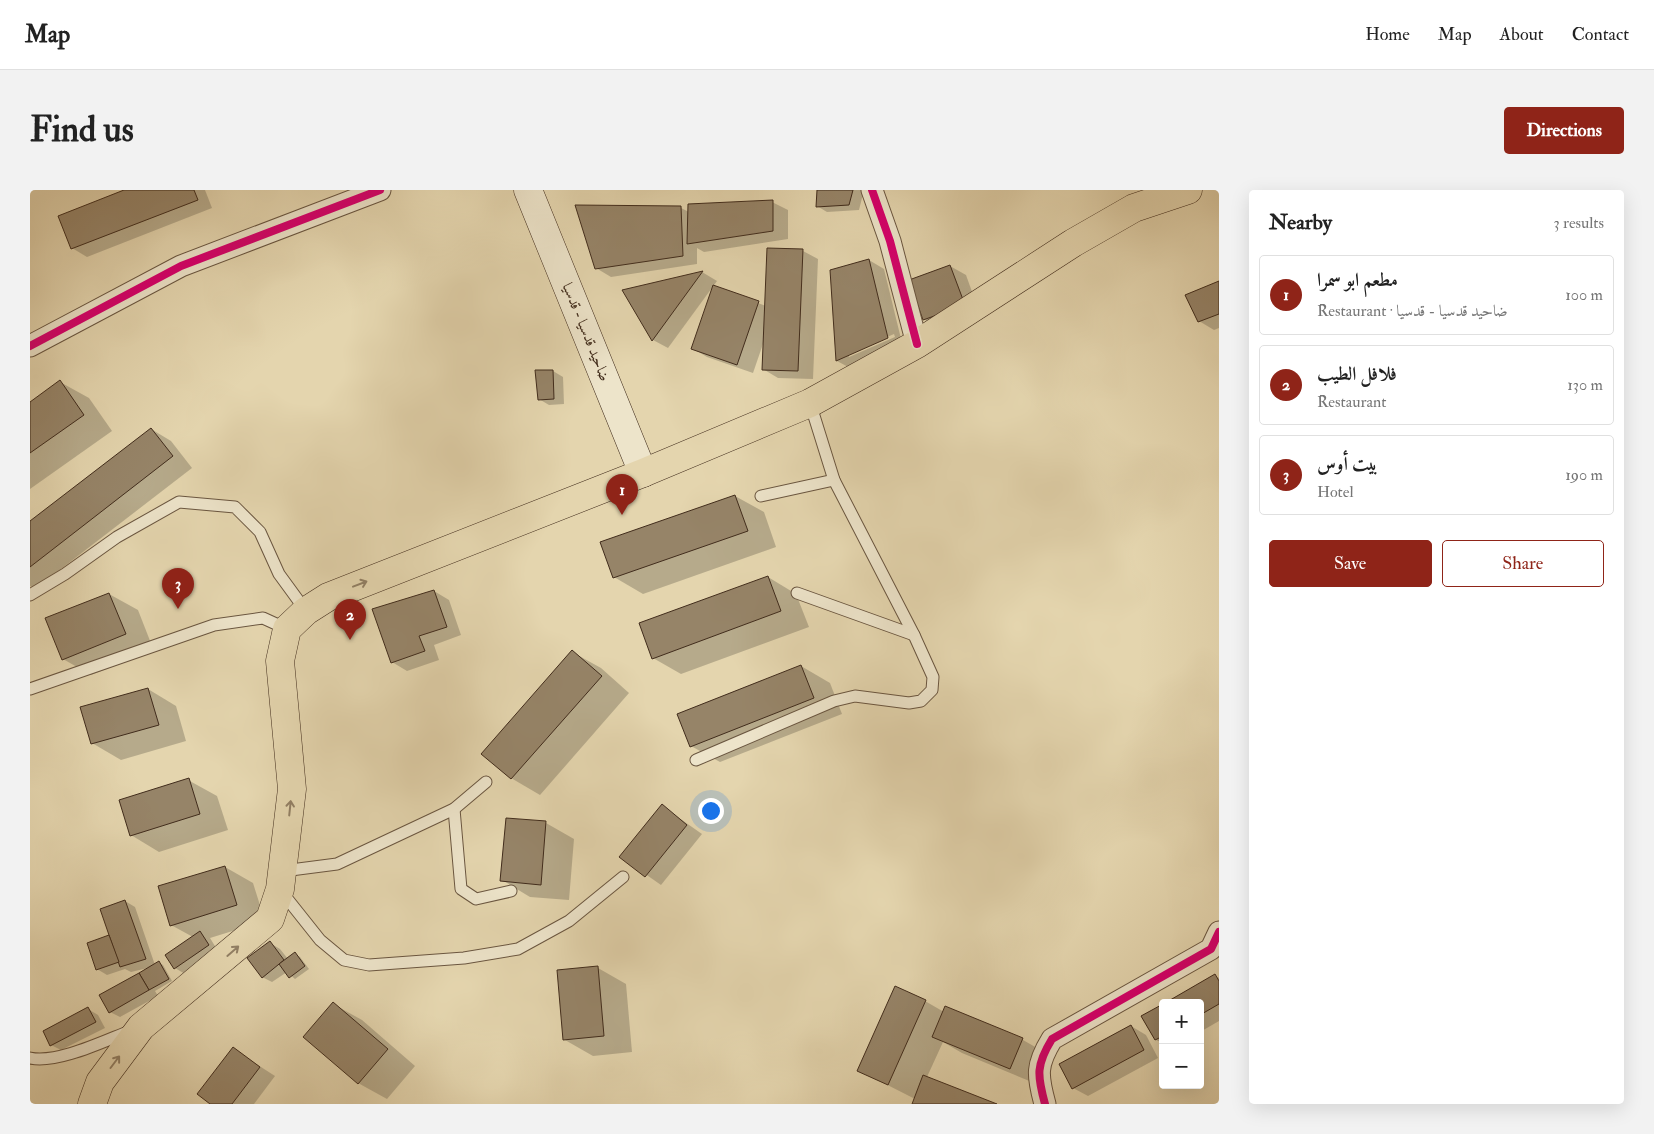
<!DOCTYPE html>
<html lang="en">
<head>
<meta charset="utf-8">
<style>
  :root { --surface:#fff; --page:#f2f2f2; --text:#222; --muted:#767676; --line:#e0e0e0; --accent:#8f2418 }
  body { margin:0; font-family:"IM FELL Double Pica",Amiri,serif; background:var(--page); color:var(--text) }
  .controls { position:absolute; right:15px; bottom:15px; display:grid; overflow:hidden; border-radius:5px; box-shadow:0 5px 20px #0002 }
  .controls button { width:45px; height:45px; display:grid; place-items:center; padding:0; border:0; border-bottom:1px solid var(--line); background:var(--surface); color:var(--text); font:25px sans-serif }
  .you { position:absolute; left:680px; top:620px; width:18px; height:18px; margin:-12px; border:4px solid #fff; border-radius:50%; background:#1a73e8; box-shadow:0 0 0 8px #1a73e833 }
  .badge { display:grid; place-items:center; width:32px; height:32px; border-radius:50%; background:var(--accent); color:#fff; font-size:16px; font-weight:700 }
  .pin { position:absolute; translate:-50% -41px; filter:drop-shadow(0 1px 2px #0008) }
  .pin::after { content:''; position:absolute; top:26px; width:18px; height:15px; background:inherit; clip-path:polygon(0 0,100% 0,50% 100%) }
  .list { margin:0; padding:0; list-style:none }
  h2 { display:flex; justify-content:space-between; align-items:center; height:65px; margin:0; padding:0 20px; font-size:21px }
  h2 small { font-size:16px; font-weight:400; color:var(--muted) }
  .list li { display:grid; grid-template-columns:32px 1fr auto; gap:15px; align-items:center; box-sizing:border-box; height:80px; margin:0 10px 10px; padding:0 10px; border:1px solid var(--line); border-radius:5px }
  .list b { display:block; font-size:19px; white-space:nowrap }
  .list p { margin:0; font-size:16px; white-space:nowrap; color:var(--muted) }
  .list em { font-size:16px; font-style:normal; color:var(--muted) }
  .actions { display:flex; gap:10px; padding:15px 20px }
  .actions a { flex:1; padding:11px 0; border:1px solid var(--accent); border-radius:5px; text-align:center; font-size:18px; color:var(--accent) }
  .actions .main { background:var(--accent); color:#fff }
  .map { position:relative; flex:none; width:1189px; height:914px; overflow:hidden; border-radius:5px }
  header { display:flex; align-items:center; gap:30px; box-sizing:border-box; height:70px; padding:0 25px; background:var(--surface); border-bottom:1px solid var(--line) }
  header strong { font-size:24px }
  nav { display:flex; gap:28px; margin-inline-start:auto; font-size:18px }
  .intro { display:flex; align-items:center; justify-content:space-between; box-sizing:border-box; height:120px; padding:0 30px }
  h1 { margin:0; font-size:35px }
  .button { padding:12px 22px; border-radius:5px; background:var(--accent); color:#fff; font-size:18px; font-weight:700 }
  main { display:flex; gap:30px; padding:0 30px }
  aside { flex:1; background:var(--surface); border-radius:5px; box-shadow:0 5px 20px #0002 }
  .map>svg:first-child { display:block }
</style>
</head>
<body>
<header>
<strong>Map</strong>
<nav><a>Home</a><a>Map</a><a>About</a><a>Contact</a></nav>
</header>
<div class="intro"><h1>Find us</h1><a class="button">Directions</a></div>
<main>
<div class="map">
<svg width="1189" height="914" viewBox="0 0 1189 914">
  <rect width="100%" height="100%" fill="#e4d5ae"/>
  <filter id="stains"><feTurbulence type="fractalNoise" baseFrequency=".004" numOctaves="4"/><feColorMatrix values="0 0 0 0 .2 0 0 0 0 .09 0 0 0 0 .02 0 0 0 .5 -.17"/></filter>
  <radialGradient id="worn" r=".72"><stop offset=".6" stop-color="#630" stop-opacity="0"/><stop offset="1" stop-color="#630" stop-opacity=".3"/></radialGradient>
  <g fill="#0003" fill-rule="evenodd">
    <polygon points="98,0 175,0 182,18 57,67 42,58"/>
    <polygon points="789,0 834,0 829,20 797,22 787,16"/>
    <polygon points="742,12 758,20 758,49 674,62 667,58 667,74 581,87 566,78 651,18 659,22"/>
    <polygon points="773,61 788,69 783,189 748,188 733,179 734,151 723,183 677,167 662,158 684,97 736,116"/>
    <path d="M839,70L854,79L873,157L822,179L807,171L801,81ZM864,144L865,147L819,167V164Z"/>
    <polygon points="920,76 936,85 950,124 910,138 894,129"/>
    <polygon points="672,82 687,91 638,158 623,150 594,100"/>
    <polygon points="1189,93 1189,138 1184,140 1169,131"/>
    <polygon points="523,181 533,187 534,214 519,215 509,209"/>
    <polygon points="30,192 59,208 82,241 0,299 0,213"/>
    <polygon points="121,239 141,251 162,278 5,399 0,396 0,333"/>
    <polygon points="705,306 734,322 746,357 613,404 584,387 572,353"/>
    <polygon points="738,387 766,404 779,437 651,484 623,468"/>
    <polygon points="404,401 419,410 431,445 404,455 409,470 377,481 362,472 343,419"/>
    <polygon points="79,404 108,420 124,461 61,485 33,469"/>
    <polygon points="542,462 571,478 599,503 510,605 481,588"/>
    <polygon points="771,476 800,493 812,524 690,572 661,556"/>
    <polygon points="118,499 146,516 156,551 91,570 62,553"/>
    <polygon points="158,590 187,606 198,640 129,662 101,645"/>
    <polygon points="632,616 672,644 631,695 591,667"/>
    <polygon points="477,629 516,633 544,649 539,710 500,707 472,690"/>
    <polygon points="195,677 223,693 235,731 180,748 188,761 155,784 145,778 163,747 141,735"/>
    <polygon points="95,711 105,717 125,775 129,773 133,775 142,791 125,801 128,806 90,827 80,822 122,777 101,782 95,779 77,785 67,779"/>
    <polygon points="240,753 250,759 258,769 265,764 270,767 279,779 265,789 257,782 242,792 232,787"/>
    <polygon points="568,778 596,794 602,862 563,866 535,850"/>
    <polygon points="1185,786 1189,788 1189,831 1170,842 1170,813"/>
    <polygon points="895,811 914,822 916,818 993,850 1021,866 1009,895 932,863 913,852 897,887 964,914 883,914 885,909 828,880"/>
    <polygon points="303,814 332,830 385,876 357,909 328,893"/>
    <polygon points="1133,815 1133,853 1126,850 1113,826"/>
    <polygon points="58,819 68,825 75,838 31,860 21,855"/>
    <polygon points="1101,836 1116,845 1128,868 1058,906 1043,898"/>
    <polygon points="203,859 245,886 224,914 183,914"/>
  </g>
  <g fill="#968468" stroke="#412c1c">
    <polygon points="94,0 164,0 168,10 41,59 28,26"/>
    <polygon points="787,0 823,0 819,15 786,17"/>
    <polygon points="743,10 743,41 657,54 658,14"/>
    <polygon points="545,15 651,16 653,66 565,79"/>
    <polygon points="737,58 773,59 768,181 732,180"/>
    <polygon points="839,69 858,148 806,171 800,80"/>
    <polygon points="920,75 935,115 893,130 879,90"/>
    <polygon points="673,81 622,151 592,100"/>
    <polygon points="1189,91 1189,124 1168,132 1155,105"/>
    <polygon points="683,95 729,111 707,175 661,159"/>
    <polygon points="505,180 523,180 524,209 508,210"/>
    <polygon points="30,190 54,225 0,263 0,212"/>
    <polygon points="121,238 143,266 0,377 0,331"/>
    <polygon points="705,305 718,341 583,388 570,352"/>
    <polygon points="738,386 751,421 622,469 609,433"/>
    <polygon points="404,400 417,437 389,446 395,461 361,473 342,419"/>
    <polygon points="79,403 96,444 32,470 15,428"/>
    <polygon points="542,460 572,486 481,589 451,564"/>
    <polygon points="771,475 784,508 660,557 647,524"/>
    <polygon points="118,498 129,535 61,554 50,517"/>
    <polygon points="159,588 170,624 100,646 89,610"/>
    <polygon points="632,614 657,635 615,687 589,667"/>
    <polygon points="476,628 516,631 511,695 470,691"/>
    <polygon points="195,676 207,715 140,736 128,696"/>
    <polygon points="95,710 116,769 90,777 70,719"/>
    <polygon points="170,741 179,755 144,779 135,765"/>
    <polygon points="79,745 89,772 66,780 57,753"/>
    <polygon points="240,751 254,770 232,788 217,768"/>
    <polygon points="265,762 275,776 259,788 249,774"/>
    <polygon points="129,771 139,789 119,800 109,783"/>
    <polygon points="568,776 574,846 533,850 527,780"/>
    <polygon points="109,783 119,800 79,823 69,805"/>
    <polygon points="1185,784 1189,791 1189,814 1170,825 1170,813 1135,813"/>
    <polygon points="865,796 896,810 858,895 827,881"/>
    <polygon points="303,812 358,859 328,894 273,847"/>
    <polygon points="1133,814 1133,846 1125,850 1111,826"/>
    <polygon points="915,816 993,848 980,879 902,847"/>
    <polygon points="58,817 66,832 20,856 13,841"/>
    <polygon points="1101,835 1114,860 1042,899 1029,874"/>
    <polygon points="203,857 230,877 202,914 180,914 167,904"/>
    <polygon points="893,885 967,914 882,914"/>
  </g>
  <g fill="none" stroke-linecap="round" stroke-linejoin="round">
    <defs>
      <g id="lane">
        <polyline points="731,306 804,290"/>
        <polyline points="767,403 884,445"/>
        <polyline points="0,405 35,384 87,347 149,312 205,317 230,342 249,384 276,421"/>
        <polyline points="0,499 184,435 233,428 257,439"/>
        <polyline points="666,570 804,511 825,506 879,513 891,511 902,500 903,487 884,445 804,290 780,213"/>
        <polyline points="424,619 431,699 446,709 481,701"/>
        <polyline points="253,681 307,674 424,619 456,592"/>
        <polyline points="251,701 290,750 314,770 339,775 434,768 488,759 539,731 593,687"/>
        <path d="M0,868C27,874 74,851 100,841"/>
      </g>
      <g id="street">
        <polyline points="842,0 860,51 887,154"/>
        <polyline points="0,156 151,76 350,0"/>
        <path d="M1015,914C1007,885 1006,875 1022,849L1181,759L1189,742"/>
      </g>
      <polyline id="secondary" points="498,0 613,283"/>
      <polyline id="primary" points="62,914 70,892 111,837 240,729 250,699 262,599 250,471 257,439 276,421 298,407 613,283 780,213 887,154 1043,53 1104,18 1158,0"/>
    </defs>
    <use href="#lane" stroke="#6a5640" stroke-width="13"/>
    <use href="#street" stroke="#6a5640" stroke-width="23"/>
    <use href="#secondary" stroke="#412c1c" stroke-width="29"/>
    <use href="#primary" stroke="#412c1c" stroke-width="29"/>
    <use href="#lane" stroke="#ede4ca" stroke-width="11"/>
    <use href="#street" stroke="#ede4ca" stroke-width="21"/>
    <use href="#secondary" stroke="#ede4ca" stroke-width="28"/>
    <use href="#primary" stroke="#e4d5ae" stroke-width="28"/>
    <defs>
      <g id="cycleway">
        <polyline points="842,0 860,51 887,154"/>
        <polyline points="0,156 151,76 350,0"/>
        <path d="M1015,914C1007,885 1006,875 1022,849L1181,759L1189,742"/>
      </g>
    </defs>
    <use href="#cycleway" stroke="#ede4ca" stroke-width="11"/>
    <use href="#cycleway" stroke="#d6006c" stroke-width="8"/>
  </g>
  <defs><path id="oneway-shaft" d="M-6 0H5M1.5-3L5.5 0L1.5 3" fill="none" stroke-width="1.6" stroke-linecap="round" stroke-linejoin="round" transform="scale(1.25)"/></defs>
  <g stroke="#928065">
    <use href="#oneway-shaft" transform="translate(330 394) rotate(-21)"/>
    <use href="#oneway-shaft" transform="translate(260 618) rotate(-84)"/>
    <use href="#oneway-shaft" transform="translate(203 761) rotate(-41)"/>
    <use href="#oneway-shaft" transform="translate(85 872) rotate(-53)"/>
  </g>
  <g text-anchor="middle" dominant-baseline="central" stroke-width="5" stroke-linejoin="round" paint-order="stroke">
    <g font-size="15" fill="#412c1c" stroke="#ede4ca">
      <text transform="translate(556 142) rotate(68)">ضاحيد قدسيا - قدسيا</text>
    </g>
  </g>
  <rect width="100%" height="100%" filter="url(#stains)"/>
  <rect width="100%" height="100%" fill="url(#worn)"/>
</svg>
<div class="controls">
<button>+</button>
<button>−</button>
</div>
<div class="you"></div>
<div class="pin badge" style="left:592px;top:325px">1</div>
<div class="pin badge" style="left:320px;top:450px">2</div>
<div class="pin badge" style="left:148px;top:419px">3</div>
</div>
<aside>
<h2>Nearby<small>3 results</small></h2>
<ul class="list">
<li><span class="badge">1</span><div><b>مطعم ابو سمرا</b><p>Restaurant · ضاحيد قدسيا - قدسيا</p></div><em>100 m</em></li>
<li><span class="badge">2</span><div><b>فلافل الطيب</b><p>Restaurant</p></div><em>130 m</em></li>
<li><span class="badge">3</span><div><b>بيت أوس</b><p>Hotel</p></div><em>190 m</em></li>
</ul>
<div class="actions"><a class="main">Save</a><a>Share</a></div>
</aside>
</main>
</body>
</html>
